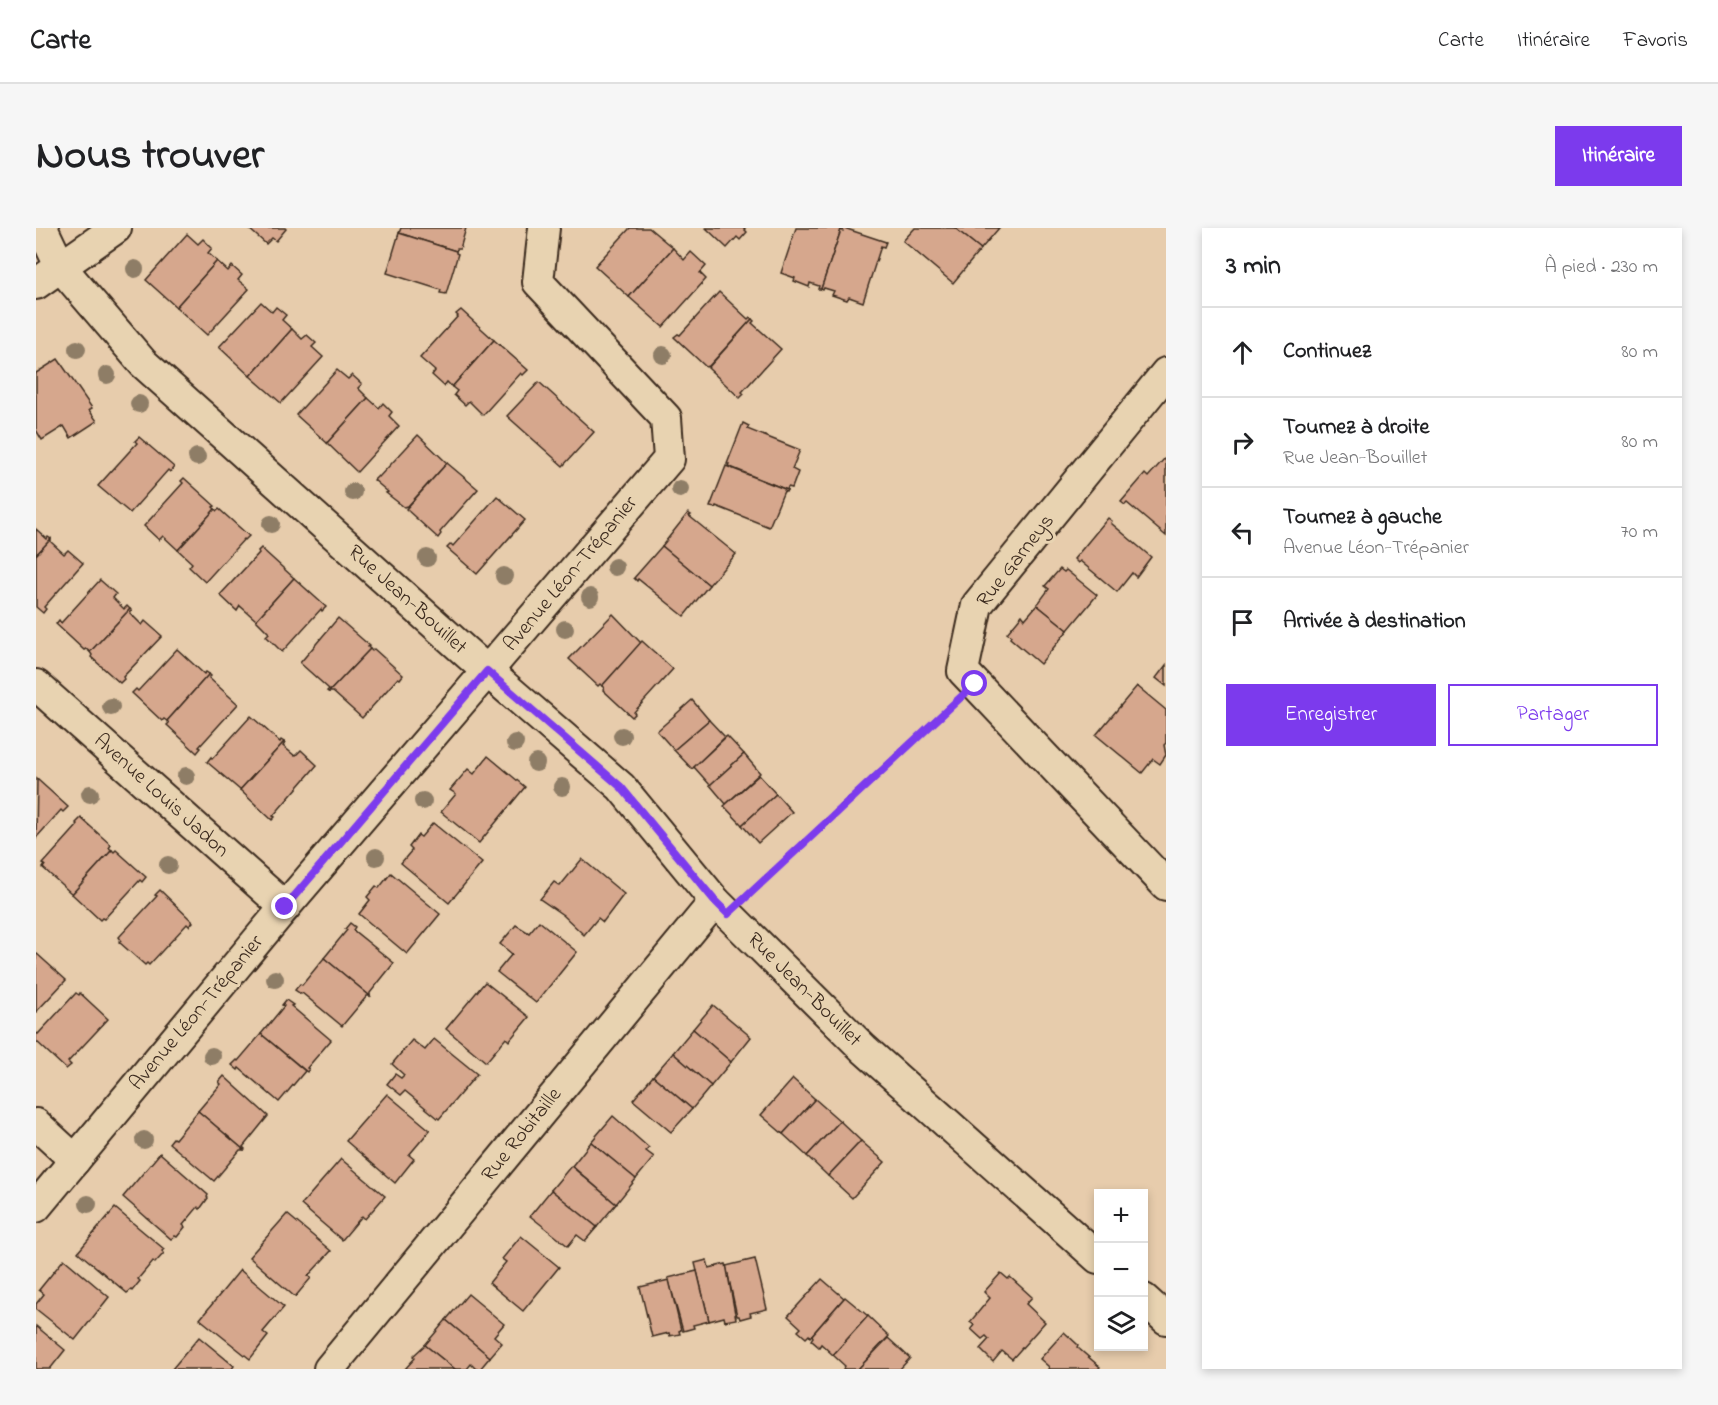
<!DOCTYPE html>
<html lang="fr">
<head>
<meta charset="utf-8">
<style>
  :root { --surface:#fff; --page:#f6f6f6; --text:#202124; --muted:#757577; --line:#e0e0e0; --accent:#7c3aed }
  body { margin:0; font-family:"Indie Flower",sans-serif; background:var(--page); color:var(--text) }
  .controls { position:absolute; right:18px; bottom:18px; display:grid; overflow:hidden; border-radius:0px; box-shadow:0 3px 9px #0003 }
  .controls button { width:54px; height:54px; display:grid; place-items:center; padding:0; border:0; border-bottom:2px solid var(--line); background:var(--surface); color:var(--text); font:30px sans-serif }
  .stop { position:absolute; width:18px; height:18px; margin:-14px; border:4px solid #7c3aed; border-radius:50%; background:#fff }
  .stop.end { background:#7c3aed; border-color:#fff; box-shadow:0 2px 6px #0008 }
  .list { margin:0; padding:0; list-style:none }
  h2 { display:flex; justify-content:space-between; align-items:center; height:78px; margin:0; padding:0 24px; font-size:26px }
  h2 small { font-size:20px; font-weight:400; color:var(--muted) }
  .list li { display:grid; grid-template-columns:39px 1fr auto; gap:18px; align-items:center; box-sizing:border-box; height:90px; padding:0 24px; border-top:2px solid var(--line) }
  .list b { display:block; font-size:22px; white-space:nowrap }
  .list p { margin:0; font-size:20px; white-space:nowrap; color:var(--muted) }
  .list em { font-size:20px; font-style:normal; color:var(--muted) }
  .actions { display:flex; gap:12px; padding:18px 24px }
  .actions a { flex:1; padding:14px 0; border:2px solid var(--accent); border-radius:0px; text-align:center; font-size:21px; color:var(--accent) }
  .actions .main { background:var(--accent); color:#fff }
  .icon { flex:none; width:33px; height:33px; fill:none; stroke:currentColor; stroke-width:2; stroke-linecap:round; stroke-linejoin:round }
  .map { position:relative; flex:none; width:1130px; height:1141px; overflow:hidden; border-radius:0px }
  header { display:flex; align-items:center; gap:36px; box-sizing:border-box; height:84px; padding:0 30px; background:var(--surface); border-bottom:2px solid var(--line) }
  header strong { font-size:28px }
  nav { display:flex; gap:33px; margin-inline-start:auto; font-size:21px }
  .intro { display:flex; align-items:center; justify-content:space-between; box-sizing:border-box; height:144px; padding:0 36px }
  h1 { margin:0; font-size:42px }
  .button { padding:15px 27px; border-radius:0px; background:var(--accent); color:#fff; font-size:21px; font-weight:700 }
  main { display:flex; gap:36px; padding:0 36px }
  aside { flex:1; background:var(--surface); border-radius:0px; box-shadow:0 3px 9px #0003 }
  .map>svg:first-child { display:block }
</style>
</head>
<body>
<header>
<strong>Carte</strong>
<nav><a>Carte</a><a>Itinéraire</a><a>Favoris</a></nav>
</header>
<div class="intro"><h1>Nous trouver</h1><a class="button">Itinéraire</a></div>
<main>
<div class="map">
<svg width="1130" height="1141" viewBox="0 0 1130 1141">
  <rect width="100%" height="100%" fill="#e7ccac"/>
  <filter id="ink" filterUnits="userSpaceOnUse"><feTurbulence type="fractalNoise" baseFrequency=".0167" numOctaves="2"/><feDisplacementMap in="SourceGraphic" scale="12" xChannelSelector="R" yChannelSelector="G"/><feConvolveMatrix kernelMatrix="1 2 1 2 8 2 1 2 1" color-interpolation-filters="sRGB"/></filter>
  <g filter="url(#ink)">
    <g fill="#d6a78d" stroke="#3b2a1e" stroke-width="1.5">
      <polygon points="212,0 249,0 250,1 240,13 236,10 230,16"/>
      <polygon points="365,0 430,0 424,21 421,21 420,23 363,5"/>
      <polygon points="594,0 613,0 637,20 593,69 559,38"/>
      <polygon points="670,0 709,0 708,1 711,4 704,12 701,9 691,20"/>
      <polygon points="760,0 803,0 805,2 785,61 782,61 783,58 774,55 773,59 758,53 759,50 745,45"/>
      <polygon points="808,0 850,14 848,19 845,18 827,74 813,69 811,72 796,67 798,63 788,60 787,62 785,61 805,2 807,3"/>
      <polygon points="879,0 919,0 945,21 917,55 867,13"/>
      <polygon points="919,0 963,0 945,21"/>
      <polygon points="363,5 420,23 420,25 422,26 410,66 404,65 405,62 351,45"/>
      <polygon points="151,6 162,16 167,11 176,20 172,25 181,33 140,79 110,52"/>
      <polygon points="637,20 648,32 655,24 670,38 664,45 670,51 627,99 593,69"/>
      <polygon points="181,33 192,43 196,38 206,47 202,52 213,61 171,107 140,79"/>
      <polygon points="683,64 712,91 714,89 716,91 673,138 670,139 638,109 642,106 644,107"/>
      <polygon points="225,74 236,84 240,79 250,87 246,92 256,101 214,148 183,119"/>
      <polygon points="425,82 458,112 416,159 411,154 408,158 396,147 399,143 384,130 422,88 420,86"/>
      <polygon points="716,91 718,93 716,95 745,121 706,164 708,166 704,170 672,140"/>
      <polygon points="256,101 266,111 271,107 280,115 276,119 287,129 245,175 214,148"/>
      <polygon points="458,112 492,142 487,147 485,145 447,187 433,173 429,177 418,167 421,163 416,159"/>
      <polygon points="22,131 56,180 53,182 61,193 35,210 28,198 6,212 0,202 0,145"/>
      <polygon points="301,142 312,151 316,147 326,156 322,160 332,170 291,215 260,187"/>
      <polygon points="503,154 558,204 527,238 471,188"/>
      <polygon points="332,170 343,180 347,175 356,184 353,188 363,198 321,244 291,215"/>
      <polygon points="707,195 713,198 711,201 764,222 756,241 762,244 756,260 752,259 751,262 692,238 693,236 691,236"/>
      <polygon points="382,207 411,235 372,278 368,279 350,265 352,264 338,252 342,248 343,249"/>
      <polygon points="103,209 138,239 134,244 132,242 94,285 62,258 101,215 99,213"/>
      <polygon points="1128,231 1130,233 1130,308 1091,275 1089,277 1085,274 1109,246 1112,249"/>
      <polygon points="411,235 442,261 404,304 405,306 402,310 370,281"/>
      <polygon points="690,238 751,262 750,264 748,263 733,299 680,278 679,280 674,279"/>
      <polygon points="148,250 179,278 177,279 179,281 142,322 127,308 123,312 108,298 147,255 145,253"/>
      <polygon points="461,268 489,292 441,346 411,320 415,316 417,318"/>
      <polygon points="179,281 181,283 183,281 213,308 209,312 208,311 169,354 153,339 156,335 142,322"/>
      <polygon points="652,285 655,287 653,288 700,326 673,357 626,318"/>
      <polygon points="1072,290 1076,293 1075,295 1115,329 1100,349 1096,345 1081,364 1044,333 1042,335 1038,331"/>
      <polygon points="0,301 11,311 12,309 15,311 0,327"/>
      <polygon points="15,311 15,314 28,326 32,322 47,335 8,379 10,381 7,385 0,379 0,327"/>
      <polygon points="626,318 673,357 648,388 602,351 601,353 598,350"/>
      <polygon points="225,320 258,350 220,392 204,378 201,383 184,367 223,325 222,323"/>
      <polygon points="1024,341 1028,344 1030,342 1061,367 1032,402 1001,377 1013,361 1009,358"/>
      <polygon points="258,350 290,379 286,383 285,381 246,424 230,408 233,405 220,392"/>
      <polygon points="64,352 80,366 77,370 88,381 91,378 94,381 54,424 50,421 48,422 20,396 23,392 25,395"/>
      <polygon points="1001,377 1032,402 1004,436 974,410 975,408 971,405 986,387 989,391"/>
      <polygon points="94,381 96,383 94,385 106,397 109,393 126,408 87,449 88,451 84,455 55,429 56,427 54,424"/>
      <polygon points="577,386 605,415 566,458 564,456 562,458 533,431"/>
      <polygon points="302,390 334,418 332,419 334,421 293,464 291,463 293,461 264,435"/>
      <polygon points="606,413 637,441 598,484 599,486 596,489 567,462 568,460 566,458"/>
      <polygon points="141,421 168,446 170,444 173,446 131,493 128,491 126,493 96,465 100,461 102,463"/>
      <polygon points="334,421 336,423 338,421 367,447 364,451 362,450 326,490 297,464 293,464"/>
      <polygon points="1130,437 1130,458 1120,450"/>
      <polygon points="173,446 175,448 173,450 202,476 163,519 165,520 161,525 131,497 133,495 131,493"/>
      <polygon points="1101,458 1130,482 1130,515 1128,517 1130,527 1124,536 1117,531 1106,545 1060,507"/>
      <polygon points="656,472 673,492 638,522 621,503"/>
      <polygon points="215,488 244,514 245,512 248,514 204,562 171,534 175,529 176,531"/>
      <polygon points="673,492 689,509 656,541 638,522"/>
      <polygon points="691,508 708,526 674,557 658,539"/>
      <polygon points="248,514 249,515 247,518 259,528 265,522 281,537 237,588 239,589 236,592 204,562"/>
      <polygon points="708,526 724,545 690,576 674,557"/>
      <polygon points="452,528 489,559 443,615 405,584 420,566 414,562 432,541 438,546"/>
      <polygon points="723,547 740,566 706,597 688,578"/>
      <polygon points="1,551 32,579 27,584 25,582 0,610"/>
      <polygon points="740,566 756,584 722,615 706,597"/>
      <polygon points="45,590 75,617 73,620 76,622 36,666 7,640 9,637 7,636 42,597 40,595"/>
      <polygon points="397,595 446,635 413,675 365,635 376,622 373,619 382,607 385,609"/>
      <polygon points="76,622 78,624 80,622 110,649 106,654 104,652 68,691 66,690 64,692 36,666"/>
      <polygon points="546,631 588,666 567,694 562,690 548,707 527,687 504,671 518,654 524,658"/>
      <polygon points="355,645 404,686 371,726 323,686 334,672 331,669 340,658 343,660"/>
      <polygon points="124,662 157,694 153,698 151,696 113,737 111,735 109,737 83,714 85,712 83,709 121,668 119,667"/>
      <polygon points="503,693 541,724 500,775 461,744 476,726 464,716 480,697 493,705"/>
      <polygon points="314,695 319,699 317,702 358,735 334,765 334,768 288,730 311,702 309,701"/>
      <polygon points="0,725 30,752 0,784"/>
      <polygon points="288,730 334,768 331,768 306,798 266,765 265,766 259,762 264,756 266,757"/>
      <polygon points="449,754 493,789 473,813 470,810 450,834 410,801"/>
      <polygon points="40,765 43,767 44,765 72,791 32,834 35,837 30,841 0,813 0,805 2,806"/>
      <polygon points="250,772 257,777 255,778 295,812 271,840 273,841 271,844 225,806 248,778 246,777"/>
      <polygon points="677,777 715,809 695,834 657,801"/>
      <polygon points="657,801 695,834 675,858 637,825"/>
      <polygon points="225,806 269,843 243,874 203,840 202,842 196,837 201,832 202,833"/>
      <polygon points="398,811 441,846 403,891 369,863 365,867 351,856 359,846 365,850 368,847 356,836 376,812 389,822"/>
      <polygon points="637,825 675,858 656,881 617,848"/>
      <polygon points="188,848 232,888 207,919 209,921 208,922 162,883 185,856 183,854"/>
      <polygon points="617,848 656,881 635,904 597,872"/>
      <polygon points="757,851 779,871 747,906 725,887"/>
      <polygon points="351,866 394,902 373,927 378,931 359,955 310,913"/>
      <polygon points="779,871 804,893 771,928 747,906"/>
      <polygon points="162,883 208,922 204,922 178,953 133,915 137,910 139,911"/>
      <polygon points="577,888 613,920 610,923 618,929 600,951 555,914"/>
      <polygon points="804,893 825,913 792,948 771,928"/>
      <polygon points="825,913 849,934 816,970 792,948"/>
      <polygon points="555,914 600,951 580,976 536,938"/>
      <polygon points="124,925 172,967 171,969 172,970 164,981 162,979 147,997 149,999 141,1009 139,1008 135,1011 87,969"/>
      <polygon points="305,931 349,968 329,991 326,988 306,1012 265,977"/>
      <polygon points="535,938 580,976 561,999 515,962"/>
      <polygon points="515,962 561,999 549,1013 541,1007 532,1018 494,988"/>
      <polygon points="79,980 128,1021 126,1023 128,1025 119,1035 117,1033 102,1051 104,1053 96,1063 95,1062 91,1065 42,1024"/>
      <polygon points="251,986 295,1023 272,1048 275,1050 259,1069 213,1029"/>
      <polygon points="485,1008 523,1039 487,1083 453,1055 470,1034 466,1031"/>
      <polygon points="28,1031 73,1069 39,1112 0,1081 0,1076 8,1066 3,1062"/>
      <polygon points="719,1031 731,1081 714,1085 715,1088 704,1091 703,1088 701,1088 690,1038"/>
      <polygon points="671,1032 673,1040 690,1036 700,1091 689,1093 688,1089 673,1093 659,1035"/>
      <polygon points="204,1042 248,1079 227,1104 232,1108 214,1131 164,1091"/>
      <polygon points="661,1043 673,1093 657,1097 658,1100 647,1103 632,1050"/>
      <polygon points="965,1045 972,1051 974,1049 996,1069 990,1076 1009,1094 976,1131 966,1123 957,1134 944,1121 953,1111 950,1108 946,1111 935,1101 938,1097 934,1094 954,1070 948,1064"/>
      <polygon points="786,1051 808,1070 774,1109 773,1107 770,1110 762,1103 765,1100 752,1088"/>
      <polygon points="633,1052 645,1102 643,1103 644,1106 634,1108 633,1105 616,1109 604,1059"/>
      <polygon points="432,1066 468,1096 458,1108 466,1115 454,1129 410,1092"/>
      <polygon points="809,1069 832,1088 797,1127 785,1116 783,1119 775,1112 777,1109 776,1107"/>
      <polygon points="832,1088 853,1108 822,1141 807,1141 809,1138 797,1127"/>
      <polygon points="410,1092 454,1129 444,1141 440,1141 435,1136 431,1141 419,1141 389,1117"/>
      <polygon points="0,1098 29,1122 14,1141 0,1141"/>
      <polygon points="1028,1104 1042,1117 1041,1119 1064,1139 1062,1141 1012,1141 1013,1139 1004,1131"/>
      <polygon points="163,1109 198,1138 196,1141 136,1141"/>
      <polygon points="852,1110 874,1130 864,1141 822,1141"/>
      <polygon points="389,1117 410,1134 419,1141 369,1141 379,1130 377,1128"/>
    </g>
    <g fill="none" stroke-linecap="round" stroke-linejoin="round">
      <defs>
        <g id="minor">
          <polyline points="6,0 24,38 107,135 451,443 585,559 679,673 828,821 1062,1030"/>
          <polyline points="0,56 80,0"/>
          <polyline points="1130,145 941,377 927,443 1130,657"/>
          <polyline points="0,457 249,679"/>
          <polyline points="0,896 39,932"/>
          <polyline points="0,979 249,679 633,231 630,190 502,54 508,0"/>
          <polyline points="1108,1071 1130,1091"/>
          <polyline points="293,1141 679,673"/>
        </g>
      </defs>
      <use href="#minor" stroke="#3b2a1e" stroke-width="34"/>
      <polyline stroke="#3b2a1e" stroke-width="4" stroke-dasharray="6 4.5" stroke-linecap="butt" points="712,667 917,476"/>
      <use href="#minor" stroke="#e8d3b1" stroke-width="30"/>
    </g>
    <g fill="#8e7d66">
      <circle cx="99" cy="41" r="9"/>
      <circle cx="41" cy="121" r="9"/>
      <circle cx="627" cy="127" r="9"/>
      <circle cx="71" cy="147" r="9"/>
      <circle cx="103" cy="176" r="9"/>
      <circle cx="161" cy="229" r="9"/>
      <circle cx="644" cy="261" r="9"/>
      <circle cx="317" cy="264" r="9"/>
      <circle cx="235" cy="296" r="9"/>
      <circle cx="391" cy="330" r="9"/>
      <circle cx="579" cy="339" r="9"/>
      <circle cx="468" cy="348" r="9"/>
      <circle cx="554" cy="369" r="9"/>
      <circle cx="529" cy="401" r="9"/>
      <circle cx="75" cy="479" r="9"/>
      <circle cx="586" cy="508" r="9"/>
      <circle cx="479" cy="515" r="9"/>
      <circle cx="500" cy="535" r="9"/>
      <circle cx="150" cy="548" r="9"/>
      <circle cx="526" cy="559" r="9"/>
      <circle cx="54" cy="566" r="9"/>
      <circle cx="387" cy="573" r="9"/>
      <circle cx="340" cy="629" r="9"/>
      <circle cx="132" cy="637" r="9"/>
      <circle cx="239" cy="751" r="9"/>
      <circle cx="176" cy="828" r="9"/>
      <circle cx="108" cy="912" r="9"/>
      <circle cx="52" cy="976" r="9"/>
    </g>
  </g>
  <g fill="none" stroke-linecap="round" stroke-linejoin="round" filter="url(#ink)">
    <polyline stroke="#7c3aed" stroke-width="8" points="249,679 451,443 585,559 679,673 692,686 939,456"/>
  </g>
  <g text-anchor="middle" dominant-baseline="central" stroke-width="6" stroke-linejoin="round" paint-order="stroke">
    <g font-size="21" fill="#3b2a1e" stroke="#e8d3b1">
      <text transform="translate(980 333) rotate(-52)">Rue Garneys</text>
      <text transform="translate(535 346) rotate(-50)">Avenue Léon-Trépanier</text>
      <text transform="translate(371 372) rotate(42)">Rue Jean-Bouillet</text>
      <text transform="translate(125 568) rotate(42)">Avenue Louis Jadon</text>
      <text transform="translate(768 762) rotate(45)">Rue Jean-Bouillet</text>
      <text transform="translate(161 785) rotate(-50)">Avenue Léon-Trépanier</text>
      <text transform="translate(486 907) rotate(-51)">Rue Robitaille</text>
    </g>
  </g>
</svg>
<div class="controls">
<button>+</button>
<button>−</button>
<button><svg class="icon" aria-label="layers" viewBox="0 0 24 24"><path d="M12 4l9 5-9 5-9-5zM3 14l9 5 9-5"/></svg></button>
</div>
<div class="stop" style="left:939px;top:456px"></div>
<div class="stop end" style="left:249px;top:679px"></div>
</div>
<aside>
<h2>3 min<small>À pied · 230 m</small></h2>
<ul class="list">
<li><svg class="icon" aria-label="ahead" viewBox="0 0 24 24"><path d="M12 20V5M6 11l6-6 6 6"/></svg><div><b>Continuez</b></div><em>80 m</em></li>
<li><svg class="icon" aria-label="right" viewBox="0 0 24 24"><path d="M7 20v-9h11M14 6l5 5-5 5"/></svg><div><b>Tournez à droite</b><p>Rue Jean-Bouillet</p></div><em>80 m</em></li>
<li><svg class="icon" aria-label="left" viewBox="0 0 24 24"><path d="M17 20v-9H6M10 6l-5 5 5 5"/></svg><div><b>Tournez à gauche</b><p>Avenue Léon-Trépanier</p></div><em>70 m</em></li>
<li><svg class="icon" aria-label="arrive" viewBox="0 0 24 24"><path d="M6 21V4h12l-3 4 3 4H6"/></svg><div><b>Arrivée à destination</b></div></li>
</ul>
<div class="actions"><a class="main">Enregistrer</a><a>Partager</a></div>
</aside>
</main>
</body>
</html>
